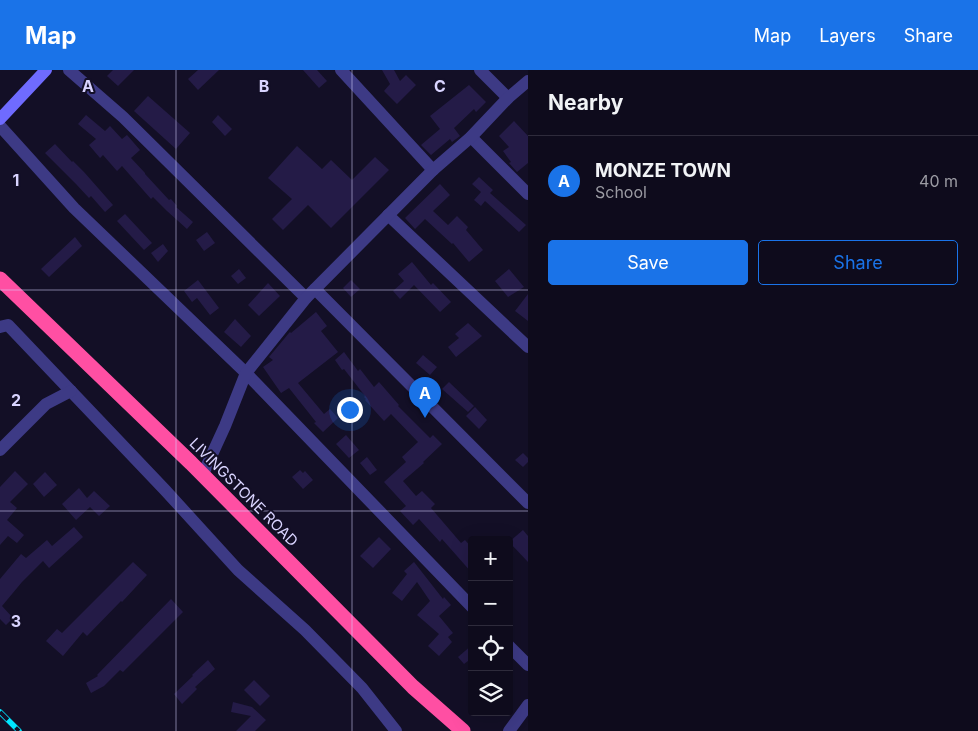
<!DOCTYPE html>
<html lang="en">
<head>
<meta charset="utf-8">
<style>
  :root { --surface:#0e0b1c; --page:#171425; --text:#f1f3f6; --muted:#9b9ba3; --line:#2e2b3b; --accent:#1a73e8 }
  body { margin:0; font-family:Inter,sans-serif; background:var(--page); color:var(--text) }
  .controls { position:absolute; right:15px; bottom:15px; display:grid; overflow:hidden; border-radius:5px; box-shadow:0 5px 20px #0002 }
  .controls button { width:45px; height:45px; display:grid; place-items:center; padding:0; border:0; border-bottom:1px solid var(--line); background:var(--surface); color:var(--text); font:25px sans-serif }
  .you { position:absolute; left:349px; top:339px; width:18px; height:18px; margin:-12px; border:4px solid #fff; border-radius:50%; background:#1a73e8; box-shadow:0 0 0 8px #1a73e833 }
  .badge { display:grid; place-items:center; width:32px; height:32px; border-radius:50%; background:var(--accent); color:#fff; font-size:16px; font-weight:700 }
  .pin { position:absolute; translate:-50% -41px; filter:drop-shadow(0 1px 2px #0008) }
  .pin::after { content:''; position:absolute; top:26px; width:18px; height:15px; background:inherit; clip-path:polygon(0 0,100% 0,50% 100%) }
  .list { margin:0; padding:0; list-style:none }
  h2 { display:flex; justify-content:space-between; align-items:center; height:65px; margin:0; padding:0 20px; font-size:21px }
  h2 small { font-size:16px; font-weight:400; color:var(--muted) }
  .list li { display:grid; grid-template-columns:32px 1fr auto; gap:15px; align-items:center; box-sizing:border-box; height:90px; padding:0 20px; border-top:1px solid var(--line) }
  .list b { display:block; font-size:19px; white-space:nowrap }
  .list p { margin:0; font-size:16px; white-space:nowrap; color:var(--muted) }
  .list em { font-size:16px; font-style:normal; color:var(--muted) }
  .actions { display:flex; gap:10px; padding:15px 20px }
  .actions a { flex:1; padding:11px 0; border:1px solid var(--accent); border-radius:5px; text-align:center; font-size:18px; color:var(--accent) }
  .actions .main { background:var(--accent); color:#fff }
  .icon { flex:none; width:28px; height:28px; fill:none; stroke:currentColor; stroke-width:2; stroke-linecap:round; stroke-linejoin:round }
  .map { position:relative; flex:none; width:528px; height:661px; overflow:hidden }
  header { display:flex; align-items:center; gap:30px; box-sizing:border-box; height:70px; padding:0 25px; background:var(--accent); color:#fff }
  header strong { font-size:24px }
  nav { display:flex; gap:28px; margin-inline-start:auto; font-size:18px }
  main { display:flex }
  aside { flex:1; background:var(--surface) }
  .map>svg:first-child { display:block }
</style>
</head>
<body>
<header>
<strong>Map</strong>
<nav><a>Map</a><a>Layers</a><a>Share</a></nav>
</header>
<main>
<div class="map">
<svg width="528" height="661" viewBox="0 0 528 661">
  <rect width="100%" height="100%" fill="#130f26"/>
  <g fill="#241b47">
    <polygon points="113,0 134,0 118,16 107,6"/>
    <polygon points="198,0 219,0 198,20 188,9"/>
    <polygon points="303,0 317,0 327,11 319,18"/>
    <polygon points="382,0 394,0 400,11 406,5 416,15 397,34 384,21 390,14"/>
    <polygon points="469,15 486,32 476,42 474,39 454,58 460,66 452,72 450,69 431,85 421,75 440,59 430,46"/>
    <polygon points="148,26 190,63 176,79 134,41"/>
    <polygon points="86,45 105,61 110,56 122,69 127,65 140,80 131,88 145,103 145,104 169,130 171,129 177,136 176,137 193,152 187,159 167,141 153,127 151,129 122,96 117,101 103,85 100,88 89,75 96,69 78,54"/>
    <polygon points="218,45 232,59 225,66 212,52"/>
    <polygon points="514,51 528,66 528,93 517,102 509,93 511,92 503,81 509,77 499,66"/>
    <polygon points="55,74 72,92 73,91 84,102 113,135 105,142 91,126 89,128 76,114 45,83"/>
    <polygon points="297,76 322,99 331,90 352,110 375,87 389,100 331,158 308,135 283,160 272,149 292,129 268,108"/>
    <polygon points="479,107 493,120 490,123 526,155 519,162 485,131 481,136 474,130 481,122 472,114"/>
    <polygon points="440,114 450,125 433,141 448,155 457,146 468,157 466,160 483,180 469,192 453,173 452,174 425,149 415,159 405,148"/>
    <polygon points="125,144 152,173 144,180 117,151"/>
    <polygon points="207,162 215,173 204,181 196,170"/>
    <polygon points="75,167 82,176 49,207 41,199"/>
    <polygon points="163,174 168,181 158,192 151,183"/>
    <polygon points="412,192 431,215 433,213 451,232 440,242 414,215 400,229 393,221 404,211 398,204"/>
    <polygon points="239,199 246,208 238,214 231,206"/>
    <polygon points="509,199 524,217 508,227 495,211"/>
    <polygon points="198,210 219,238 210,245 197,228 192,232 184,221"/>
    <polygon points="351,210 360,219 351,227 343,218"/>
    <polygon points="268,213 280,226 259,246 248,235"/>
    <polygon points="528,224 528,251 515,241"/>
    <polygon points="316,242 327,256 321,261 338,282 298,313 324,344 330,339 338,348 323,362 314,353 316,352 289,318 281,323 263,297 273,290 269,287 289,263 290,262 291,263"/>
    <polygon points="235,249 251,266 241,277 224,262"/>
    <polygon points="468,253 482,266 456,287 448,277 459,268 455,264"/>
    <polygon points="344,282 358,301 360,299 374,317 379,312 399,335 398,336 430,368 433,365 442,374 423,392 424,393 403,411 416,426 422,421 435,434 431,438 461,473 465,470 472,478 472,503 442,469 440,472 419,449 413,455 400,441 406,436 384,412 406,392 402,387 418,372 391,344 384,351 365,330 366,329 364,327 365,326 344,299 342,300 335,290"/>
    <polygon points="423,285 437,297 430,305 416,293"/>
    <polygon points="449,312 474,336 468,342 442,319"/>
    <polygon points="475,337 487,350 479,359 466,346"/>
    <polygon points="346,365 359,380 349,388 336,374"/>
    <polygon points="523,383 528,388 528,392 523,397 515,390"/>
    <polygon points="367,387 377,400 370,405 360,393"/>
    <polygon points="300,400 303,403 305,401 313,410 303,419 292,407"/>
    <polygon points="15,401 28,414 10,432 17,438 7,450 24,465 17,473 8,466 0,475 0,417"/>
    <polygon points="45,402 57,415 44,427 33,414"/>
    <polygon points="79,418 87,428 94,421 110,436 99,446 90,437 76,450 62,434"/>
    <polygon points="74,457 83,467 49,498 43,491 22,512 2,536 13,548 6,555 0,549 0,509 21,484 26,488 47,470 52,476"/>
    <polygon points="523,460 528,466 528,492 509,472"/>
    <polygon points="379,467 391,479 373,498 360,486"/>
    <polygon points="133,492 147,505 122,532 121,531 87,566 83,562 63,586 46,571 57,559 62,563"/>
    <polygon points="414,492 443,529 444,527 451,535 439,546 453,563 448,567 452,572 439,586 428,576 439,564 417,545 430,531 417,512 402,531 392,523 407,504 404,501"/>
    <polygon points="171,529 183,542 123,602 120,600 104,616 91,623 86,613 98,606 97,605"/>
    <polygon points="472,575 472,588 464,594 458,587"/>
    <polygon points="208,590 215,599 195,617 197,619 182,634 174,624 193,606 192,605"/>
    <polygon points="254,610 270,626 260,636 244,620"/>
    <polygon points="233,632 252,637 266,650 255,661 236,661 251,646 231,642"/>
  </g>
  <g fill="none" stroke-linecap="round" stroke-linejoin="round">
    <g stroke="#3d3a85" stroke-width="12">
      <polyline points="69,0 123,47 306,228"/>
      <polyline points="341,0 433,100"/>
      <polyline points="480,0 508,28"/>
      <polyline points="0,56 74,138 246,303 472,537"/>
      <polyline points="471,67 528,124"/>
      <polyline points="388,145 528,277"/>
      <polyline points="315,219 528,433"/>
      <polyline points="0,257 8,255 165,420 238,500 305,560 362,618 396,661"/>
      <polyline points="0,380 46,334 71,321"/>
      <polyline points="203,404 225,356 246,303 306,228 433,100 471,67 508,28 528,11"/>
      <polyline points="509,576 528,595"/>
      <polyline points="509,661 528,635"/>
    </g>
    <polyline stroke="#6f6bff" stroke-width="12" points="0,49 46,0"/>
    <polyline stroke="#ff4fa3" stroke-width="15" points="0,209 191,393 413,617 463,661"/>
    <defs>
      <polyline id="rail" points="0,642 19,661"/>
    </defs>
    <use href="#rail" stroke="#00e5ff" stroke-width="5.5"/>
    <use href="#rail" stroke="#130f26" stroke-width="4" stroke-dasharray="11" stroke-linecap="butt"/>
  </g>
  <path fill="none" stroke="#d9d4ff" stroke-width="1" stroke-opacity="0.55" d="M176,0V661M352,0V661M0,220H528M0,441H528"/>
  <g text-anchor="middle" dominant-baseline="central" stroke-width="4" stroke-linejoin="round" paint-order="stroke">
    <g font-size="15" fill="#d9d4ff" stroke="#130f26">
      <text transform="translate(244 422) rotate(45)">LIVINGSTONE ROAD</text>
    </g>
  </g>
  <g font-size="16" text-anchor="middle" font-weight="bold" fill="#d9d4ff" stroke="#130f26" stroke-width="4" stroke-linejoin="round" paint-order="stroke">
    <text x="88" y="22">A</text>
    <text x="264" y="22">B</text>
    <text x="440" y="22">C</text>
    <text x="16" y="116">1</text>
    <text x="16" y="336">2</text>
    <text x="16" y="557">3</text>
  </g>
</svg>
<div class="controls">
<button>+</button>
<button>−</button>
<button><svg class="icon" aria-label="locate" viewBox="0 0 24 24"><circle cx="12" cy="12" r="6"/><path d="M12 2v4M12 18v4M2 12h4M18 12h4"/></svg></button>
<button><svg class="icon" aria-label="layers" viewBox="0 0 24 24"><path d="M12 4l9 5-9 5-9-5zM3 14l9 5 9-5"/></svg></button>
</div>
<div class="you"></div>
<div class="pin badge" style="left:425px;top:348px">A</div>
</div>
<aside>
<h2>Nearby<small></small></h2>
<ul class="list">
<li><span class="badge">A</span><div><b>MONZE TOWN</b><p>School</p></div><em>40 m</em></li>
</ul>
<div class="actions"><a class="main">Save</a><a>Share</a></div>
</aside>
</main>
</body>
</html>
